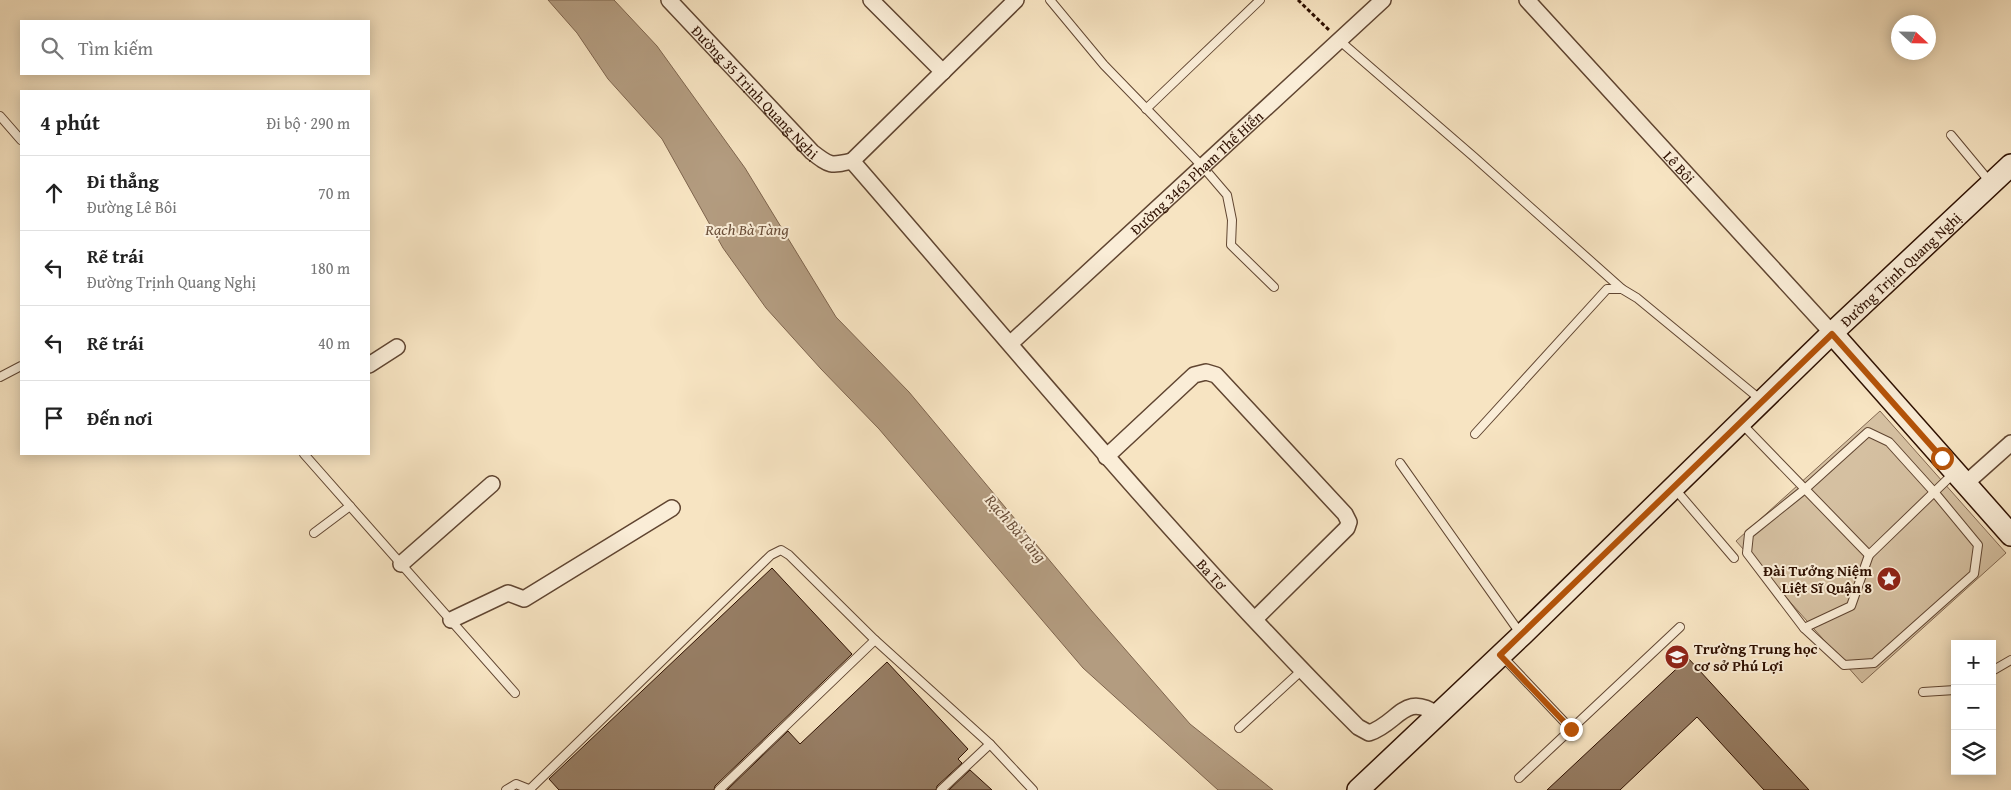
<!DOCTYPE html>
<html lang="vi">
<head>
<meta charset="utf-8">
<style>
  :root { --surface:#fff; --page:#f2f2f2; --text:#222; --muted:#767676; --line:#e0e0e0 }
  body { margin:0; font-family:"Gentium Book Plus",serif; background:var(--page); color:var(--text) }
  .controls { position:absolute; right:15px; bottom:15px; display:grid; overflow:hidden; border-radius:0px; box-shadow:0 2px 12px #0003 }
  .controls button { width:45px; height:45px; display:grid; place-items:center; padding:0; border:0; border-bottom:1px solid var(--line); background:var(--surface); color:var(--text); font:25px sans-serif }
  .compass { position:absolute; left:1891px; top:15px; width:45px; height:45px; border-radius:50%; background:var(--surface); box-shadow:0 2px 12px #0003; rotate:112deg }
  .stop { position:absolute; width:15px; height:15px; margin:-11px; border:4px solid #b45309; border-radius:50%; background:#fff }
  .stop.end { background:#b45309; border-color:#fff; box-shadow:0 1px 5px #0008 }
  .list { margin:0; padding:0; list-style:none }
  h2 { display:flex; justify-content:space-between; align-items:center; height:65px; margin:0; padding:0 20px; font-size:21px }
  h2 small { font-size:16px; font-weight:400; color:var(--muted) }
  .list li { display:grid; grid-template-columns:32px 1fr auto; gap:15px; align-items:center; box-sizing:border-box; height:75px; padding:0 20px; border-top:1px solid var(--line) }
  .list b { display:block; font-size:19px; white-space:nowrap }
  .list p { margin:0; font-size:16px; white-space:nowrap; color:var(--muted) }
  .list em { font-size:16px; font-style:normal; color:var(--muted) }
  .icon { flex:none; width:28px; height:28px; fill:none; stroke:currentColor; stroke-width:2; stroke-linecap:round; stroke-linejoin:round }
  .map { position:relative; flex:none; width:2011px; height:790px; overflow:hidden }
  .search { position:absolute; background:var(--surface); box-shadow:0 2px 12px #0003; left:20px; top:20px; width:350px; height:55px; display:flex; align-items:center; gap:12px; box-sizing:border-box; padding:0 18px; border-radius:0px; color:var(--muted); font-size:19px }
  .panel { position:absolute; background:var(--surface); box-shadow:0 2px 12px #0003; left:20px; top:90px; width:350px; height:365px; border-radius:0px }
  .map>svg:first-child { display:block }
</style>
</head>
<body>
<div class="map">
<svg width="2011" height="790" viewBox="0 0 2011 790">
  <rect width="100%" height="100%" fill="#f7e4c2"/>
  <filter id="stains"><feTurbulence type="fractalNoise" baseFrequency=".004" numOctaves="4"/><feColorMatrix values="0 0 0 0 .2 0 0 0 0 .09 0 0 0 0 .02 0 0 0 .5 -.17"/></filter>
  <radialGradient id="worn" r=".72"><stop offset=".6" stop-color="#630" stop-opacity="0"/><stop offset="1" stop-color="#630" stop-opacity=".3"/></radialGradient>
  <polygon fill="#d5c0a1" stroke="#826851" points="1880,411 2006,553 1862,683 1736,541"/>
  <polygon fill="#b39c80" stroke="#7e644d" points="548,0 614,0 657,46 745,168 836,317 909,392 1091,610 1190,724 1273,790 1218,790 1083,668 879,429 821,369 766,308 723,248 662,139 608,79 577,33"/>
  <g fill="#977e65" stroke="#2e1001">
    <polygon points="772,568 852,654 715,786 714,790 559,790 549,779"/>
    <polygon points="1688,658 1809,790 1764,790 1697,717 1620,790 1547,790"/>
    <polygon points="887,662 968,749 958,759 962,763 937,786 936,790 727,790 788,731 800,744"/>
    <polygon points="970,770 992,790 949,790"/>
  </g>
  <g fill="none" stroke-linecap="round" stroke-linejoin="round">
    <defs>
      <g id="lane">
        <polyline points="1050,0 1104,65 1203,167 1227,195 1232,220 1231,245 1274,287"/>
        <polyline points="1340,41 1474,157 1622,289"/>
        <polyline points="1146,109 1260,0"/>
        <polyline points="0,116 21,140"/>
        <polyline points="1951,135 1990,182"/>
        <polyline points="0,377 21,366"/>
        <polyline points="1742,424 1869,555 1954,473"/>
        <polygon points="1868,432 1889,442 1935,493 1978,545 1974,574 1874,663 1844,665 1804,628 1747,553 1749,534 1805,489"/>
        <polyline points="1475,434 1607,289 1622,289 1637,298 1761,400"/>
        <polyline points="304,454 515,693"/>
        <polyline points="1400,463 1520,633"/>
        <polyline points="1675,489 1734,558"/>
        <polyline points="314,533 350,506"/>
        <polyline points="1804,628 1851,606 1869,555"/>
        <polyline points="1502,656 1571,729"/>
        <polyline points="1992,671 2011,660"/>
        <polyline points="1923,692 1955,690"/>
        <polyline points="1239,728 1301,671"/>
        <polyline points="1519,778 1680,627"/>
        <polyline points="530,789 771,555 781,550 789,555 875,640 990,744 1033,790"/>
        <polyline points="506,790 516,784 531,790"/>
        <polyline points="719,790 875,640"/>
        <polyline points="941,790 990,744"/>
      </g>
      <g id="street">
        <path id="s1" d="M669,0L812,152C830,166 830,166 852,161"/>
        <polyline points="871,0 943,72"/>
        <path id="s2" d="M1527,0L1832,333"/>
        <path id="s3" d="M852,161C1018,352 1179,548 1358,727L1369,733C1399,723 1404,691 1438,715"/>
        <polyline points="852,161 1016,0"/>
        <path id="s4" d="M1011,343L1383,0"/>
        <polyline points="369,365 397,347"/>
        <polyline points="1106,457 1194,375 1206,372 1216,375 1345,514 1349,522 1347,528 1255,619"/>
        <polyline points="1965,484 2011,443"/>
        <polyline points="401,564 492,484"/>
        <polyline points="451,620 508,593 524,599 672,508"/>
      </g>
      <g id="secondary">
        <polyline points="1832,333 2011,535"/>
        <path id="s5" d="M1358,790L1522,635L1832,333L2011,165"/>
      </g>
    </defs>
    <use href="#lane" stroke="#604531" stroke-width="10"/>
    <use href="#street" stroke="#604531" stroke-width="18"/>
    <use href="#secondary" stroke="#2e1001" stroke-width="24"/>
    <polyline stroke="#2e1001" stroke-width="3" stroke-dasharray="4 2.5" stroke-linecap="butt" points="1298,0 1329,30"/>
    <use href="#lane" stroke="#faedd7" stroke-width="8"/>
    <use href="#street" stroke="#faedd7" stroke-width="15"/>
    <use href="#secondary" stroke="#faedd7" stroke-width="21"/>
  </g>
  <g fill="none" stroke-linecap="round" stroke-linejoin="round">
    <polyline stroke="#b45309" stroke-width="6" points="1571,729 1500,655 1832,334 1942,458"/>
  </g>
  <defs>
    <symbol id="sight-disc" viewBox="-11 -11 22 22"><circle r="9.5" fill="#8f2418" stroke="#faedd7"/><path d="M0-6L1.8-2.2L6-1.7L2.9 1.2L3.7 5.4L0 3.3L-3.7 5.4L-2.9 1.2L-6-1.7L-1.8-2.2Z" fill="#fff"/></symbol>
    <symbol id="school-disc" viewBox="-11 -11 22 22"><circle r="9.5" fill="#8f2418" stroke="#faedd7"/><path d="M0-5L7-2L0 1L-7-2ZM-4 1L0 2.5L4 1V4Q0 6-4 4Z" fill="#fff"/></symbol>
  </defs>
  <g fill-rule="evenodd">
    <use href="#sight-disc" x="1875" y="565" width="28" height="28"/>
    <use href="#school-disc" x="1663" y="643" width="28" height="28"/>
  </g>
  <g text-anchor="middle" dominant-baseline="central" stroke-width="4" stroke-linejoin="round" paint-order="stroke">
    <g font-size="15" fill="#2e1001" stroke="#faedd7">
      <text stroke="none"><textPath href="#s1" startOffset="126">Đường 35 Trịnh Quang Nghị</textPath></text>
      <text stroke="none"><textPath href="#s2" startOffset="226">Lê Bôi</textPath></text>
      <text stroke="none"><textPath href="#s4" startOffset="252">Đường 3463 Phạm Thế Hiển</textPath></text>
      <text stroke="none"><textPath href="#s5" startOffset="752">Đường Trịnh Quang Nghị</textPath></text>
      <text stroke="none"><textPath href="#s3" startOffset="548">Ba Tơ</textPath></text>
    </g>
    <g font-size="15" font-weight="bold" fill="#2e1001" stroke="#faedd7" text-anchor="end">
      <text x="1872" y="570">Đài Tưởng Niệm<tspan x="1872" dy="17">Liệt Sĩ Quận 8</tspan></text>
      <text x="1694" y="648" text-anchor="start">Trường Trung học<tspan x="1694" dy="17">cơ sở Phú Lợi</tspan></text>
    </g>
    <g font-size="16" font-style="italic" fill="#6a4f3a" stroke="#faedd7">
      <text x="747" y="229">Rạch Bà Tàng</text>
      <text transform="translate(1016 528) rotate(49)">Rạch Bà Tàng</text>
    </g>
  </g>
  <rect width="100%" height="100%" filter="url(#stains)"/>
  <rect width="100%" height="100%" fill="url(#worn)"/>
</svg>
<div class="controls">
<button>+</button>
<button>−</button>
<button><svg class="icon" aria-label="layers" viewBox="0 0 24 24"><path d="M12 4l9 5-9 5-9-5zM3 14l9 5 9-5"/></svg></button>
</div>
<svg class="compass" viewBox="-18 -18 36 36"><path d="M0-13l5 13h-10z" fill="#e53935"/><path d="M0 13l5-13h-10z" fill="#767676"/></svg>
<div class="stop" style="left:1942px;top:458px"></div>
<div class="stop end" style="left:1571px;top:729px"></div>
<div class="search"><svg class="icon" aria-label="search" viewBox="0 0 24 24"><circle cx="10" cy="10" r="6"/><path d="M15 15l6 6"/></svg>Tìm kiếm</div>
<section class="panel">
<h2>4 phút<small>Đi bộ · 290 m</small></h2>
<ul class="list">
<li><svg class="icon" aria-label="ahead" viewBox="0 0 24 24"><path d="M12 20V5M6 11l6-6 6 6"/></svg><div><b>Đi thẳng</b><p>Đường Lê Bôi</p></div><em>70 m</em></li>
<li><svg class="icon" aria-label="left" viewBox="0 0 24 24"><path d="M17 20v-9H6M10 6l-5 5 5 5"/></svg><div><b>Rẽ trái</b><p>Đường Trịnh Quang Nghị</p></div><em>180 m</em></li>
<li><svg class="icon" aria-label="left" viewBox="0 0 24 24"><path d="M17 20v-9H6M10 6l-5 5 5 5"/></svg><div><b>Rẽ trái</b></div><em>40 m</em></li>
<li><svg class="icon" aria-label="arrive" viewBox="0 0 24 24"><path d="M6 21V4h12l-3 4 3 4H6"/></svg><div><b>Đến nơi</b></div></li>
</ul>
</section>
</div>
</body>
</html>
